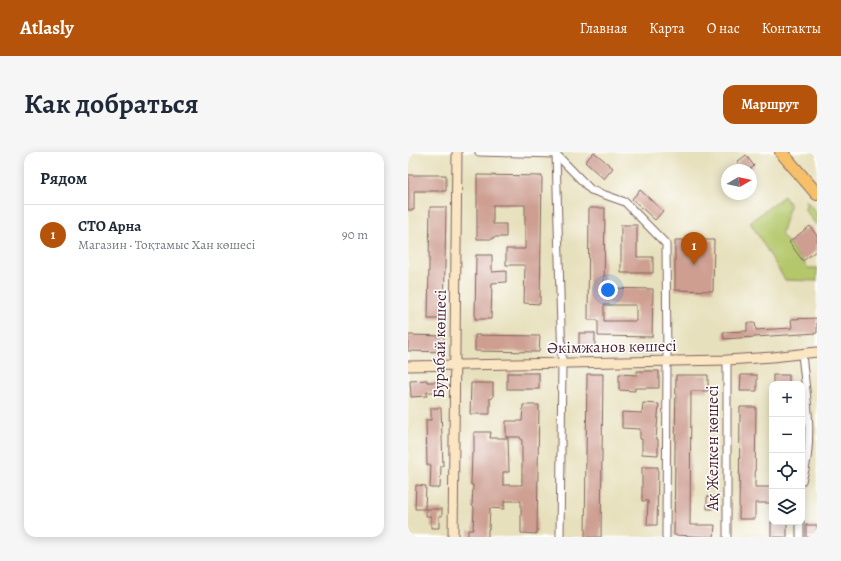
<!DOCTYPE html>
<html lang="ru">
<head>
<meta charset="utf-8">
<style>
  :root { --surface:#fff; --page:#f6f6f7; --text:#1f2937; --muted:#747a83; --line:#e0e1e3; --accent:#b45309 }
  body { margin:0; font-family:Alegreya,serif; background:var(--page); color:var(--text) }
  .controls { position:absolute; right:12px; bottom:12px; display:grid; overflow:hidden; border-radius:8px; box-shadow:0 2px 10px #0003 }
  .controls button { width:36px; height:36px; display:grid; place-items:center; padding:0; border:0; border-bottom:1px solid var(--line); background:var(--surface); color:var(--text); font:20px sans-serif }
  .compass { position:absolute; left:313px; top:12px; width:36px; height:36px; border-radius:50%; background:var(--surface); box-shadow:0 2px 10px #0003; rotate:81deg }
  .you { position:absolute; left:200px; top:138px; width:14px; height:14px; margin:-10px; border:3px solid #fff; border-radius:50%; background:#1a73e8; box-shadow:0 0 0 6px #1a73e833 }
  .badge { display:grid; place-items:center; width:26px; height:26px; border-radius:50%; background:var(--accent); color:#fff; font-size:13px; font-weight:700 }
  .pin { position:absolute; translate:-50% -33px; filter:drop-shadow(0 1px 2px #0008) }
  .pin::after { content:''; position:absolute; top:21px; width:14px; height:12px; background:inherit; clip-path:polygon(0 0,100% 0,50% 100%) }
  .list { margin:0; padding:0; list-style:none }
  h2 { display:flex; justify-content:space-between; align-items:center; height:52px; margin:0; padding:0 16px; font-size:17px }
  h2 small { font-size:13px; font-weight:400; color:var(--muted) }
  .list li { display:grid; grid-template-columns:26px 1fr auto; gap:12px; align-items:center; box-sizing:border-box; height:60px; padding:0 16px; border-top:1px solid var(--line) }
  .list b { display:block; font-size:15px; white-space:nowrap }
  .list p { margin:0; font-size:13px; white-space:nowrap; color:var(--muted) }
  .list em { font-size:13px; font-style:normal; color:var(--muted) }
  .icon { flex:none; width:22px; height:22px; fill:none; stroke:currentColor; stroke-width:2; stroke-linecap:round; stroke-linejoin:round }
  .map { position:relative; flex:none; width:409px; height:385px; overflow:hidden; border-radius:12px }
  header { display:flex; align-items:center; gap:24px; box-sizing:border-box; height:56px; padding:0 20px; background:var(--accent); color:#fff }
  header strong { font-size:19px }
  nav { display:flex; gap:22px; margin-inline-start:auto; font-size:14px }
  .intro { display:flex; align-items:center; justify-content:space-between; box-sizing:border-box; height:96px; padding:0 24px }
  h1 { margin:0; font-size:28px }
  .button { padding:10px 18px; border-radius:12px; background:var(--accent); color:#fff; font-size:14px; font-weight:700 }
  main { display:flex; gap:24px; padding:0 24px }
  aside { flex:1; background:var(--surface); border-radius:12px; box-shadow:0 2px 10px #0003 }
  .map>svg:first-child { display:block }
</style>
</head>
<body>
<header>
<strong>Atlasly</strong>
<nav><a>Главная</a><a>Карта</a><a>О нас</a><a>Контакты</a></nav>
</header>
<div class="intro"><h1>Как добраться</h1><a class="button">Маршрут</a></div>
<main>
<aside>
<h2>Рядом<small></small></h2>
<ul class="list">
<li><span class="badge">1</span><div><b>СТО Арна</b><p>Магазин · Тоқтамыс Хан көшесі</p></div><em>90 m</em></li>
</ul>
</aside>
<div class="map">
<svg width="409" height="385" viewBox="0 0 409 385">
  <rect width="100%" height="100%" fill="#fff"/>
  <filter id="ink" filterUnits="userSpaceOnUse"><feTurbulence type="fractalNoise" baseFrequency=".025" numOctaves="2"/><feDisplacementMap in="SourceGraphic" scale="8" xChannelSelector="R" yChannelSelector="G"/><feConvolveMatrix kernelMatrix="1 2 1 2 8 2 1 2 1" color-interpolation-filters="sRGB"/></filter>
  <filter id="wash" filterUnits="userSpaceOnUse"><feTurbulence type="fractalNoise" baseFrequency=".012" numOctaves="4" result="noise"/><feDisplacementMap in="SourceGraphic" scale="16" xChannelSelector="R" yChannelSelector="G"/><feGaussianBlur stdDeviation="0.9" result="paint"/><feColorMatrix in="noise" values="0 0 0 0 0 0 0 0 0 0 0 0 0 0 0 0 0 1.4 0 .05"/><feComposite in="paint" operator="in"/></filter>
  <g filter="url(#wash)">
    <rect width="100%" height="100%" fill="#e7e0bc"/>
    <g fill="#b4c76b" stroke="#7f734b">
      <polygon points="376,44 382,53 373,82 400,116 409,116 409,129 377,128 342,70"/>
      <polygon points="398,48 409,61 409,74 397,58"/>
    </g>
    <g id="blocks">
      <g fill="#ce9e91" fill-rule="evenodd">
        <polygon points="186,0 205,16 196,27 177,10"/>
        <polygon points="338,3 346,14 341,18 334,18 329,10"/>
        <polygon points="0,23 38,23 38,39 6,39 6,58 0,58"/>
        <polygon points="69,23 134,24 132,152 116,151 117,113 98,113 98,97 117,97 117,53 85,53 85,72 98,72 98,85 85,85 85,87 69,87"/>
        <polygon points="232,38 255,59 247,68 224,47"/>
        <polygon points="22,55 38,55 36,167 20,167"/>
        <path d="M181,56H197L196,136L245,137L244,185L190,184V168H180ZM196,153H228V169H196Z"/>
        <polygon points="213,73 229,73 229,105 245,105 245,121 213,121"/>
        <polygon points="402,74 409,84 409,98 395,109 381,90"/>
        <polygon points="267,88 306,88 305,139 267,138"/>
        <polygon points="68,103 84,103 84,120 98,119 98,130 84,131 83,167 67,167"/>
        <polygon points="409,166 409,181 316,187 315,180 339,179 339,171 347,171 348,178 384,176 383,167"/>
        <rect x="171" y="181" width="16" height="16"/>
        <polygon points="0,183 36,184 36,200 0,199"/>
        <polygon points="67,183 132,184 131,200 67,199"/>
        <polygon points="229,219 251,219 251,236 227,236 227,239 211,238 211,222 229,223"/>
        <rect x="99" y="221" width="32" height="16"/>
        <polygon points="179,222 195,222 193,385 177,385"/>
        <polygon points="268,223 300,223 300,239 283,239 282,373 307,373 306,385 266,383"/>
        <polygon points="333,223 349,223 349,239 332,239"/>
        <rect x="365" y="223" width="16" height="9"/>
        <polygon points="19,228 19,230 34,230 34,240 19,240 19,244 3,245 2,229"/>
        <polygon points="63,231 85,231 85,246 82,246 82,262 62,262"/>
        <polygon points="235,251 251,252 248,287 250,287 250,303 234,302 234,287 232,287 232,277 214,276 214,260 234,261"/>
        <polygon points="115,253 131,253 129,382 113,381 113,349 96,349 96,357 82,356 81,377 80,377 80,385 60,385 60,378 65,378 66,355 64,354 65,333 63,333 64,301 66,301 66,280 83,280 82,286 100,286 101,320 95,320 95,333 114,333 114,289 112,285 98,285 98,269 114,269"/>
        <polygon points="332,255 348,255 347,335 364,335 364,351 347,351 347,367 331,367"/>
        <polygon points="23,256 33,256 35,314 33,314 32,336 22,336 23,313 19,313 18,268 23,268"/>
        <polygon points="234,315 250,315 249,373 239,373 240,349 234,349"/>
        <polygon points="308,327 308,336 300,336 300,328"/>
        <polygon points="8,333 18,334 17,357 7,357"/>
        <polygon points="305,344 305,357 299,357 299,345"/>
        <polygon points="18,357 34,357 34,364 31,364 31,376 23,376 23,364 18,364"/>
        <rect x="363" y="370" width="16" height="15"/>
        <rect x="398" y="373" width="11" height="12"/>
      </g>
    </g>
  </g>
  <g filter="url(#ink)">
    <use href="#blocks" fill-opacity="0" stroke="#81635e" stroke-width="1"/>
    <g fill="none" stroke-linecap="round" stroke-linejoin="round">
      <defs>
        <g id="street">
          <polyline points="71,0 148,2"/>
          <polyline points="148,2 183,38 217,50 258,92 259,209 258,385"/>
          <polyline points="148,2 154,211 152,385"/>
          <path d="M394,202C398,243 407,288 394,329"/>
          <polyline points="392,370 392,385"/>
          <polyline points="319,385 319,208"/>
        </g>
        <g id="secondary">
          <polyline points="0,214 319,208 365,205 409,200"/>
          <polyline points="45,385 49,0"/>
        </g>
        <polyline id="highway" points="373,0 409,42"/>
      </defs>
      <use href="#street" stroke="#81635e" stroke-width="9"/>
      <use href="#secondary" stroke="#81635e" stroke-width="11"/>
      <use href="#highway" stroke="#81635e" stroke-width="14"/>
      <use href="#street" stroke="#fff" stroke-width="7"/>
      <use href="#secondary" stroke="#fbe6c4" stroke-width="9"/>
      <use href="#highway" stroke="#f6c06b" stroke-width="12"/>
    </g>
  </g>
  <g text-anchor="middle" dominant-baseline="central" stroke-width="3" stroke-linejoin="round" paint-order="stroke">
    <g font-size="16" fill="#4a1f2b" stroke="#fff">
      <text transform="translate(32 192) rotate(-89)">Бурабай көшесі</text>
      <text transform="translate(204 195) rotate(-1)">Әкімжанов көшесі</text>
      <text transform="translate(305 296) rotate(-90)">Ақ Желкен көшесі</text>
    </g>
  </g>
</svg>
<div class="controls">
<button>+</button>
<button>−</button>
<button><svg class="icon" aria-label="locate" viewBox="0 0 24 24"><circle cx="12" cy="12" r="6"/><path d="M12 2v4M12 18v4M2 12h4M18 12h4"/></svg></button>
<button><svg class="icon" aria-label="layers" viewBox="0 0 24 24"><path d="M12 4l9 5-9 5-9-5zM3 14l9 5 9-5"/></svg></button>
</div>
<svg class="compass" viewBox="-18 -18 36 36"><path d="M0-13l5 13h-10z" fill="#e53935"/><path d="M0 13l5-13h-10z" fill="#747a83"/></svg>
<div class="you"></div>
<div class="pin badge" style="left:286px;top:113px">1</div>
</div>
</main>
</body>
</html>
